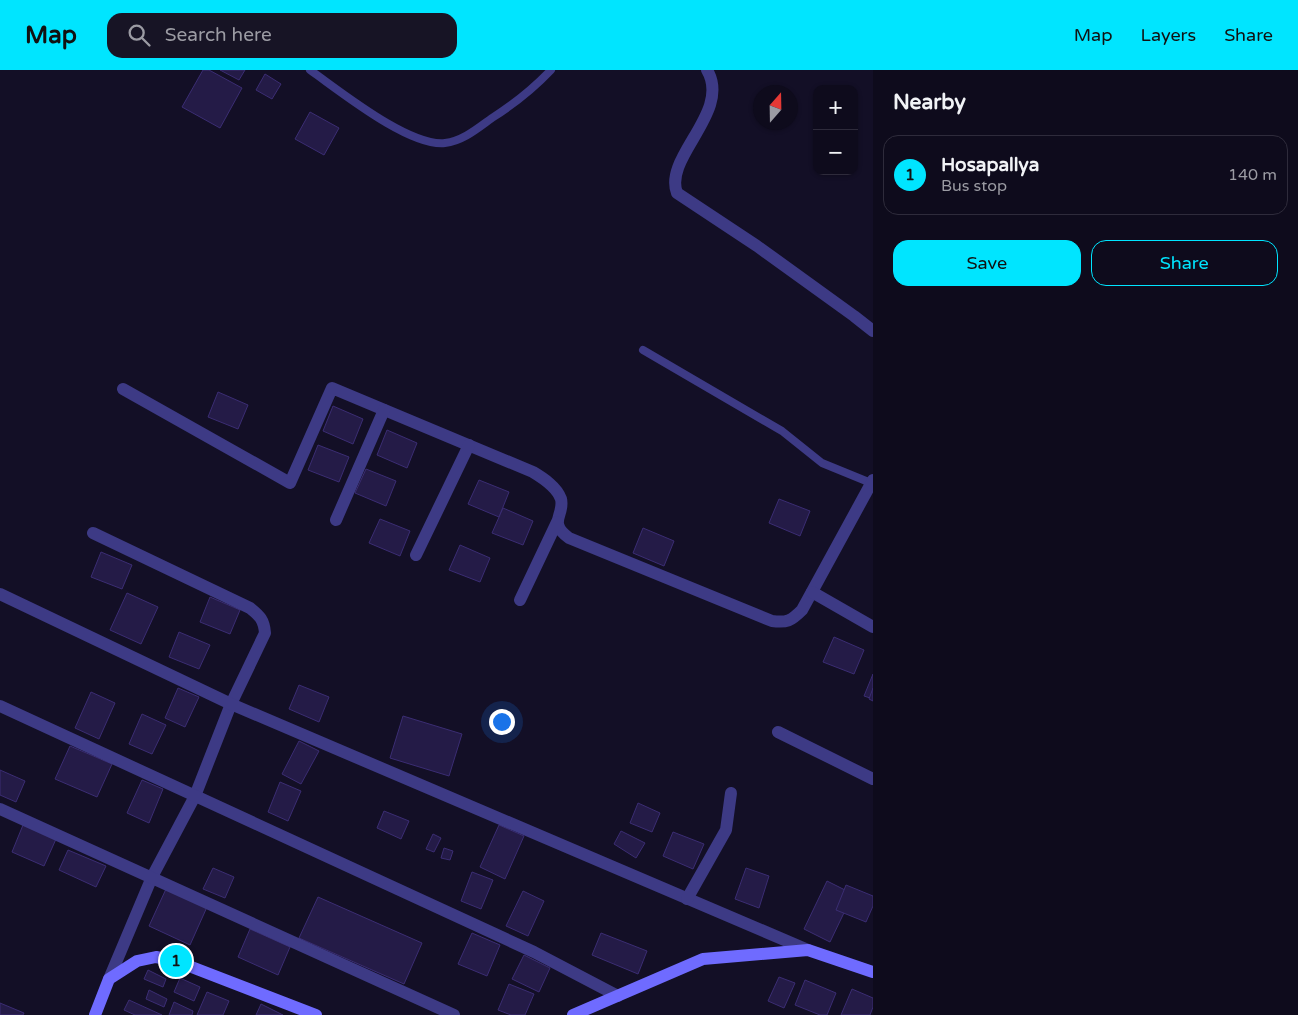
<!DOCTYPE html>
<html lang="en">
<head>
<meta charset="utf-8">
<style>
  :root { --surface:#0e0b1c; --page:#171425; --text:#f1f3f6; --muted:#9b9ba3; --line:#2e2b3b; --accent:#00e5ff }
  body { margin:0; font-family:"Varela Round",sans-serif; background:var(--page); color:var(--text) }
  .controls { position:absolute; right:15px; top:15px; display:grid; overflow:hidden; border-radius:10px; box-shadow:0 1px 4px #0004 }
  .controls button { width:45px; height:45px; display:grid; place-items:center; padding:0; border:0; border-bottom:1px solid var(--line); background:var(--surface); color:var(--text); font:25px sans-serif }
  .compass { position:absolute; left:753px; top:15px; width:45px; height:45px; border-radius:50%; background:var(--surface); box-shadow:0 1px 4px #0004; rotate:20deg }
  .you { position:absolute; left:501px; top:651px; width:18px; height:18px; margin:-12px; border:4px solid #fff; border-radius:50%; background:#1a73e8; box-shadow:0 0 0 8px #1a73e833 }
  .badge { display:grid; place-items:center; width:32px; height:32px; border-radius:50%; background:var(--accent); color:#111; font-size:16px; font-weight:700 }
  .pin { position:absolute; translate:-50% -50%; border:2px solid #fff; box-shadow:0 1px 5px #0006 }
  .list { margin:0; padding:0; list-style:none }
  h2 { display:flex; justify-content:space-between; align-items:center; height:65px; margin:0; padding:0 20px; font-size:21px }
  h2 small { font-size:16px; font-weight:400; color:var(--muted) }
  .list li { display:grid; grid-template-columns:32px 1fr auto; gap:15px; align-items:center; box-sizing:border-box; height:80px; margin:0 10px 10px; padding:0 10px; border:1px solid var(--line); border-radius:15px }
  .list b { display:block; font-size:19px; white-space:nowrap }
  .list p { margin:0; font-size:16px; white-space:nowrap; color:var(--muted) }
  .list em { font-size:16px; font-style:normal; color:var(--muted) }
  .actions { display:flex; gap:10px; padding:15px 20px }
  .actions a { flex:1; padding:11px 0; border:1px solid var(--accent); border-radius:15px; text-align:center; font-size:18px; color:var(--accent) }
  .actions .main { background:var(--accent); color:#111 }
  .icon { flex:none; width:28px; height:28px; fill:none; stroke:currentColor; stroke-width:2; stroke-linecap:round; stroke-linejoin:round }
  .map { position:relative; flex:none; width:873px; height:945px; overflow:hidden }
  header { display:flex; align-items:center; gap:30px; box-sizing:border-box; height:70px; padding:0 25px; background:var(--accent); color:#111 }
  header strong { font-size:24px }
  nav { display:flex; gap:28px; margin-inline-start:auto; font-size:18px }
  .search { width:350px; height:45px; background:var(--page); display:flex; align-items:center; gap:12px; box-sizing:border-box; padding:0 18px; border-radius:15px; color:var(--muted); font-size:19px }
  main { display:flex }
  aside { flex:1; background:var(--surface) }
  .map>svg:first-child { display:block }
</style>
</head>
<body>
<header>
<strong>Map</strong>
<div class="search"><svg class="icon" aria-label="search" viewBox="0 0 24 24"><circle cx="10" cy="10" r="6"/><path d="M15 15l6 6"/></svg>Search here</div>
<nav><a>Map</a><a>Layers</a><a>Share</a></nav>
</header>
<main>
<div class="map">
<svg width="873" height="945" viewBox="0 0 873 945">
  <rect width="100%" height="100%" fill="#130f26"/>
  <g fill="#241b47" stroke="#3b2d73">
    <polygon points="203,0 209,0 242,18 220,58 182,37"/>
    <polygon points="220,0 245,0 239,10"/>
    <polygon points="265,4 281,14 272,29 256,20"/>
    <polygon points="310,42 339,58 324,85 295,69"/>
    <polygon points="218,322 248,335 238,359 208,347"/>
    <polygon points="333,336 363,349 353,374 323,361"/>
    <polygon points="387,360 417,373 407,398 377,385"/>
    <polygon points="318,375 349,387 339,412 308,400"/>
    <polygon points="366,399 396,411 386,436 355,423"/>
    <polygon points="479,410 509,422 499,447 468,434"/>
    <polygon points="779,429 810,441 800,466 769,453"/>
    <polygon points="503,438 533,451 523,475 492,463"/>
    <polygon points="380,449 410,461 400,486 369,473"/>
    <polygon points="643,458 674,471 664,496 633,483"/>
    <polygon points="460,475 490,488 480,512 449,500"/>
    <polygon points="101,482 132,495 122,519 91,507"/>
    <polygon points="127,523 158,537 141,574 110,560"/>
    <polygon points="210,527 240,540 230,564 200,552"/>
    <polygon points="179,562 210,575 199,599 169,587"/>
    <polygon points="834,567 864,580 854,604 823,592"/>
    <polygon points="873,604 873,629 864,626"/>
    <polygon points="299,615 329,627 319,652 289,639"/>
    <polygon points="178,618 199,627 185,657 165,648"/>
    <polygon points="873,618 873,631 869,629"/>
    <polygon points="91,622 115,633 99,669 75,658"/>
    <polygon points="142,644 166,655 152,684 129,674"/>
    <polygon points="403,646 462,664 449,706 390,688"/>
    <polygon points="299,671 319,681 301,714 282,704"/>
    <polygon points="70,676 112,694 97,727 55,709"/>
    <polygon points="0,700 25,711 16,732 0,725"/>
    <polygon points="142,710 163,719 149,753 127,743"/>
    <polygon points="280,712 301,721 288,751 268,742"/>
    <polygon points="638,733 660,743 652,762 630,753"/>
    <polygon points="384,741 409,751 401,769 377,758"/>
    <polygon points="23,755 56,769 44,796 12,782"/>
    <polygon points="499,755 524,766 505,809 480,797"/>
    <polygon points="621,761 645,773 636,788 614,774"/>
    <polygon points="673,762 704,774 693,799 663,786"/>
    <polygon points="433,764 441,768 434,782 426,779"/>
    <polygon points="444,778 453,781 450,790 441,788"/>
    <polygon points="68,780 106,796 96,817 59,800"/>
    <polygon points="213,798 234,807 225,828 203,819"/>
    <polygon points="746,798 769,806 759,838 735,829"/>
    <polygon points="472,802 493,810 481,839 461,831"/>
    <polygon points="827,811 853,824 830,872 804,859"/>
    <polygon points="846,815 873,826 873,836 866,852 836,840"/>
    <polygon points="166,819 207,837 190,875 149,856"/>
    <polygon points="523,821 544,831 528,866 506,856"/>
    <polygon points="318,827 422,873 404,914 299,868"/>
    <polygon points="250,859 290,877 278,905 238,887"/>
    <polygon points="472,863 500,875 487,906 458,894"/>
    <polygon points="601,863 647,881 638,904 592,885"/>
    <polygon points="524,885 550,898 539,922 512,909"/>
    <polygon points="148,900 166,909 163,917 144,909"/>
    <polygon points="779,907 795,913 784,938 768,931"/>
    <polygon points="180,908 200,917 194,931 174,922"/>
    <polygon points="805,910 836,923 827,945 820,945 795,935"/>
    <polygon points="509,914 534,924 525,945 511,945 498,940"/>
    <polygon points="852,919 873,928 873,937 870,945 841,945"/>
    <polygon points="149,920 167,929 164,937 146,929"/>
    <polygon points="207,922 229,931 223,945 197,945"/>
    <polygon points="129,930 162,945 135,945 124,940"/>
    <polygon points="174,932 193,941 192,945 169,945"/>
    <polygon points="0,933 24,943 23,945 0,945"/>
    <polygon points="261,934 283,945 256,945"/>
  </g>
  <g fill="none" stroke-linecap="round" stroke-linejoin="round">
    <g stroke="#3d3a85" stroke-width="8">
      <path d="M310,0C340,21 409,77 445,73C463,71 478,58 492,48C514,34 533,19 551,0"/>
      <polyline points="643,280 782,361 822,393 871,413"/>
    </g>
    <g stroke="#3d3a85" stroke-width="12">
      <path d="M707,0C732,42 663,87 677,123L757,176L854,246L873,261"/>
      <path d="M123,319L290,413L332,318L533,402C543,408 557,417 561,429C565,445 547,452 569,468L772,551C787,553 791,551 802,540L873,410"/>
      <polyline points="336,450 384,340"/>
      <path d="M93,463L250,538C260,546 264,550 265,563L231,634L195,726L152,807L109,909"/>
      <polyline points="416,485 469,375"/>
      <polyline points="812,522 873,557"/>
      <polyline points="0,524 231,634 808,880"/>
      <polyline points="520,530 557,452"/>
      <polyline points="0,636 534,882 618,926"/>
      <polyline points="778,662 873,709"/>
      <polyline points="0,739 454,945"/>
      <polyline points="687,829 726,760 731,723"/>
    </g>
    <g stroke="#6f6bff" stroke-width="12">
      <polyline points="95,945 109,909 137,891 156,887 176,891 316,945"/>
      <polyline points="573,945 703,889 808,880 873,902"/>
    </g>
  </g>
</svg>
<div class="controls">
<button>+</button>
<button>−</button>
</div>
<svg class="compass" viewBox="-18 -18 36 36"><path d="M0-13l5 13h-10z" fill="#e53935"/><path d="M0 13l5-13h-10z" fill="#9b9ba3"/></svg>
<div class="you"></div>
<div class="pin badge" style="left:176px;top:891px">1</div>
</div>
<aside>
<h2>Nearby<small></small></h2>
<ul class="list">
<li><span class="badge">1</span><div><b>Hosapallya</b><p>Bus stop</p></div><em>140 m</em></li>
</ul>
<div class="actions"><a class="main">Save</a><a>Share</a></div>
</aside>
</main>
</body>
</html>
